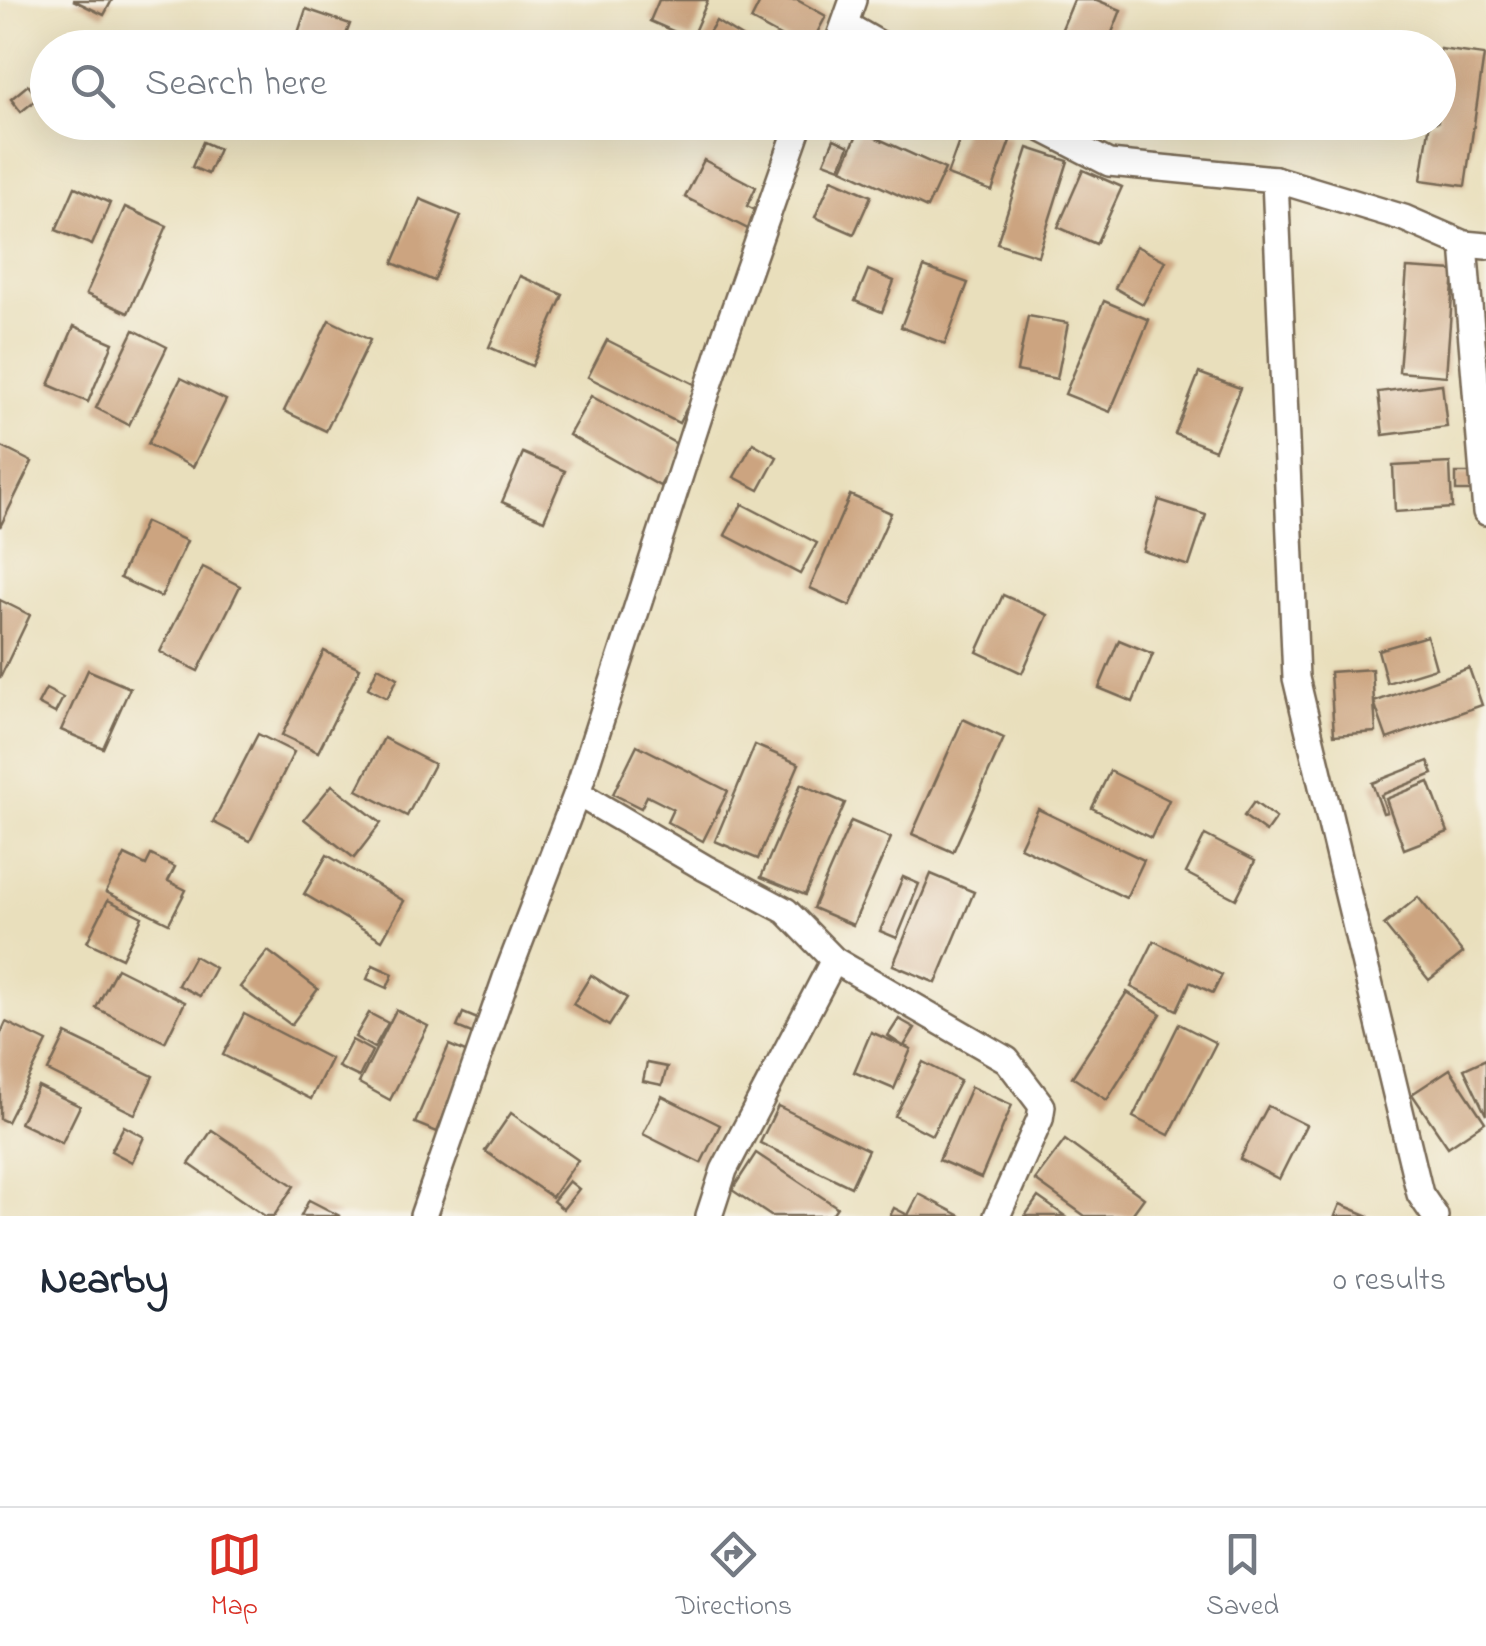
<!DOCTYPE html>
<html lang="en">
<head>
<meta charset="utf-8">
<style>
  :root { --surface:#fff; --page:#f2f2f3; --text:#1f2937; --muted:#747a83; --line:#e0e1e3; --accent:#d93025 }
  body { margin:0; font-family:"Indie Flower",sans-serif; background:var(--page); color:var(--text) }
  .list { margin:0; padding:0; list-style:none }
  h2 { display:flex; justify-content:space-between; align-items:center; height:130px; margin:0; padding:0 40px; font-size:42px }
  h2 small { font-size:32px; font-weight:400; color:var(--muted) }
  .icon { flex:none; width:55px; height:55px; fill:none; stroke:currentColor; stroke-width:2; stroke-linecap:round; stroke-linejoin:round }
  .map { position:relative; flex:none; width:1486px; height:1216px; overflow:hidden }
  .search { position:absolute; background:var(--surface); box-shadow:0 10px 40px #0002; left:30px; right:30px; top:30px; height:110px; display:flex; align-items:center; gap:25px; box-sizing:border-box; padding:0 35px; border-radius:55px; color:var(--muted); font-size:38px }
  .sheet { height:290px; background:var(--surface) }
  nav { display:flex; justify-content:space-around; align-items:center; box-sizing:border-box; height:140px; border-top:2px solid var(--line); background:var(--surface); font-size:28px; color:var(--muted) }
  nav a { display:grid; justify-items:center; gap:5px }
  nav .on { color:var(--accent) }
  .map>svg:first-child { display:block }
</style>
</head>
<body>
<div class="map">
<svg width="1486" height="1216" viewBox="0 0 1486 1216">
  <rect width="100%" height="100%" fill="#f7f3e8"/>
  <filter id="ink" filterUnits="userSpaceOnUse"><feTurbulence type="fractalNoise" baseFrequency=".01" numOctaves="2"/><feDisplacementMap in="SourceGraphic" scale="20" xChannelSelector="R" yChannelSelector="G"/><feConvolveMatrix kernelMatrix="1 2 1 2 8 2 1 2 1" color-interpolation-filters="sRGB"/></filter>
  <filter id="wash" filterUnits="userSpaceOnUse"><feTurbulence type="fractalNoise" baseFrequency=".0048" numOctaves="4" result="noise"/><feDisplacementMap in="SourceGraphic" scale="40" xChannelSelector="R" yChannelSelector="G"/><feGaussianBlur stdDeviation="2.25" result="paint"/><feColorMatrix in="noise" values="0 0 0 0 0 0 0 0 0 0 0 0 0 0 0 0 0 1.4 0 .05"/><feComposite in="paint" operator="in"/></filter>
  <g filter="url(#wash)">
    <rect width="100%" height="100%" fill="#e9dfbc"/>
    <g id="blocks">
      <g fill="#cca480">
        <polygon points="73,0 112,0 104,15"/>
        <polygon points="659,0 708,0 691,39 650,21"/>
        <polygon points="761,0 797,0 826,16 809,48 802,48 751,20"/>
        <polygon points="1074,0 1097,0 1121,10 1106,48 1054,48"/>
        <polygon points="306,9 350,24 341,48 293,48"/>
        <polygon points="716,21 759,48 699,48"/>
        <polygon points="1440,49 1484,55 1465,186 1421,180 1430,122 1438,122"/>
        <polygon points="28,85 38,98 21,112 11,99"/>
        <polygon points="714,122 750,122 739,139"/>
        <polygon points="966,122 1011,138 992,191 947,175"/>
        <polygon points="859,130 945,169 927,208 842,169"/>
        <polygon points="834,139 849,146 840,168 824,162"/>
        <polygon points="203,142 219,149 208,174 192,167"/>
        <polygon points="1028,148 1068,161 1038,256 997,243"/>
        <polygon points="704,160 756,187 747,206 759,212 750,230 685,197"/>
        <polygon points="1083,170 1122,187 1096,244 1058,227"/>
        <polygon points="832,179 871,196 854,234 815,217"/>
        <polygon points="75,187 110,203 92,245 56,230"/>
        <polygon points="420,199 461,216 434,281 393,263"/>
        <polygon points="125,207 167,226 128,313 86,294"/>
        <polygon points="1136,246 1166,261 1143,304 1115,288"/>
        <polygon points="924,267 968,283 945,344 901,327"/>
        <polygon points="1407,268 1454,271 1446,376 1399,372"/>
        <polygon points="868,270 894,281 882,312 855,301"/>
        <polygon points="520,276 563,295 532,366 489,347"/>
        <polygon points="1104,301 1149,320 1110,412 1065,394"/>
        <polygon points="1028,316 1068,323 1057,379 1017,371"/>
        <polygon points="329,320 370,340 326,431 284,411"/>
        <polygon points="74,326 113,343 88,402 49,385"/>
        <polygon points="134,330 167,347 129,425 96,408"/>
        <polygon points="607,340 698,386 679,423 588,377"/>
        <polygon points="1199,373 1240,388 1215,450 1175,434"/>
        <polygon points="181,378 226,400 193,467 148,444"/>
        <polygon points="1442,384 1447,427 1383,435 1378,392"/>
        <polygon points="591,396 682,447 660,486 569,435"/>
        <polygon points="753,443 777,457 759,490 734,477"/>
        <polygon points="0,446 32,462 0,527"/>
        <polygon points="523,453 565,471 544,520 502,502"/>
        <polygon points="1450,463 1452,508 1395,512 1393,466"/>
        <polygon points="1456,473 1474,473 1473,491 1456,491"/>
        <polygon points="850,495 891,513 850,606 810,588"/>
        <polygon points="1159,500 1206,515 1189,566 1143,551"/>
        <polygon points="742,504 817,543 800,574 725,535"/>
        <polygon points="145,522 187,541 161,597 120,578"/>
        <polygon points="203,567 240,586 198,671 160,652"/>
        <polygon points="1003,595 1048,615 1022,673 977,652"/>
        <polygon points="0,600 30,615 0,678"/>
        <polygon points="1427,636 1436,668 1387,683 1378,650"/>
        <polygon points="1119,640 1153,654 1133,702 1099,688"/>
        <polygon points="324,651 360,668 318,752 282,735"/>
        <polygon points="378,667 398,678 387,698 368,688"/>
        <polygon points="1469,668 1482,705 1387,739 1374,702 1376,732 1334,735 1330,672 1372,669 1374,702"/>
        <polygon points="88,670 130,688 103,748 61,730"/>
        <polygon points="46,689 63,698 55,713 38,704"/>
        <polygon points="963,719 1004,738 953,852 912,834"/>
        <polygon points="258,734 294,752 250,841 213,822"/>
        <polygon points="384,738 434,764 407,816 357,790"/>
        <polygon points="637,745 728,791 703,841 667,822 673,809 647,796 641,808 613,794"/>
        <polygon points="755,745 799,764 758,859 715,841"/>
        <polygon points="1428,761 1433,774 1381,795 1387,812 1383,813 1372,783"/>
        <polygon points="1110,771 1169,800 1151,838 1092,808"/>
        <polygon points="1429,782 1448,832 1404,849 1386,799"/>
        <polygon points="801,784 845,803 805,895 761,877"/>
        <polygon points="332,785 381,823 354,858 304,819"/>
        <polygon points="1254,802 1276,818 1266,832 1244,816"/>
        <polygon points="1038,809 1144,860 1126,898 1020,847"/>
        <polygon points="851,821 891,838 853,925 813,908"/>
        <polygon points="1205,835 1255,861 1236,899 1186,873"/>
        <polygon points="125,855 146,865 151,855 175,867 168,881 186,890 169,923 106,892"/>
        <polygon points="327,855 404,901 382,940 304,894"/>
        <polygon points="931,874 974,892 936,983 893,965"/>
        <polygon points="903,877 919,884 897,938 880,931"/>
        <polygon points="1418,897 1463,953 1429,980 1384,925"/>
        <polygon points="108,900 142,917 122,958 87,942"/>
        <polygon points="1154,941 1222,975 1213,993 1190,982 1177,1010 1131,987"/>
        <polygon points="268,951 318,989 291,1025 240,987"/>
        <polygon points="194,956 215,968 200,996 178,985"/>
        <polygon points="373,965 393,974 387,988 367,979"/>
        <polygon points="117,968 185,1002 165,1042 96,1008"/>
        <polygon points="591,975 627,998 609,1026 573,1004"/>
        <polygon points="1127,992 1161,1014 1107,1100 1072,1077"/>
        <polygon points="396,1010 428,1026 390,1100 359,1083"/>
        <polygon points="369,1013 388,1023 374,1048 355,1037"/>
        <polygon points="463,1013 480,1020 474,1034 457,1027"/>
        <polygon points="244,1014 331,1059 311,1099 223,1055"/>
        <polygon points="899,1019 915,1028 904,1046 911,1049 894,1089 854,1072 871,1032 903,1046 888,1036"/>
        <polygon points="6,1022 47,1042 7,1122 0,1119 0,1035"/>
        <polygon points="1179,1024 1216,1043 1169,1135 1133,1117"/>
        <polygon points="66,1034 153,1076 135,1114 48,1071"/>
        <polygon points="352,1040 372,1051 359,1077 338,1067"/>
        <polygon points="449,1045 470,1054 437,1132 415,1123"/>
        <polygon points="1486,1059 1486,1115 1464,1069"/>
        <polygon points="923,1062 960,1081 932,1135 895,1116"/>
        <polygon points="647,1063 667,1067 662,1085 643,1081"/>
        <polygon points="1450,1069 1485,1122 1448,1147 1412,1094"/>
        <polygon points="38,1086 80,1106 62,1143 20,1123"/>
        <polygon points="971,1087 1012,1105 981,1178 939,1160"/>
        <polygon points="662,1096 720,1125 701,1163 643,1134"/>
        <polygon points="778,1106 868,1150 851,1187 760,1143"/>
        <polygon points="1268,1106 1306,1125 1279,1179 1240,1159"/>
        <polygon points="511,1113 578,1160 552,1197 485,1151"/>
        <polygon points="124,1126 144,1137 132,1162 111,1151"/>
        <polygon points="212,1130 294,1186 274,1216 265,1216 189,1164"/>
        <polygon points="1065,1140 1144,1198 1131,1216 1085,1216 1035,1180"/>
        <polygon points="756,1153 837,1207 831,1216 771,1216 732,1190"/>
        <polygon points="569,1181 579,1189 563,1209 553,1201"/>
        <polygon points="919,1194 961,1216 890,1216 894,1208 908,1215"/>
        <polygon points="1038,1197 1065,1216 1025,1216"/>
        <polygon points="309,1200 340,1216 301,1216"/>
        <polygon points="1340,1204 1369,1216 1335,1216"/>
      </g>
    </g>
  </g>
  <g filter="url(#ink)">
    <use href="#blocks" fill-opacity="0" stroke="#786955" stroke-width="2.5"/>
    <g fill="none" stroke-linecap="round" stroke-linejoin="round">
      <defs>
        <g id="minor">
          <polyline points="846,25 886,48"/>
          <polyline points="836,48 853,0"/>
          <polyline points="1029,122 1109,163 1275,179 1404,218 1464,244 1486,246"/>
          <polyline points="1275,179 1296,678 1420,1194 1435,1216"/>
          <polyline points="1464,244 1486,512"/>
          <polyline points="577,793 705,868 786,911 834,960 1007,1060 1042,1106 1040,1119 997,1216"/>
          <polyline points="423,1216 507,975 577,793 725,336 800,122"/>
          <polyline points="709,1216 724,1170 834,960"/>
        </g>
      </defs>
      <use href="#minor" stroke="#786955" stroke-width="30"/>
      <use href="#minor" stroke="#fff" stroke-width="25"/>
    </g>
  </g>
</svg>
<div class="search"><svg class="icon" aria-label="search" viewBox="0 0 24 24"><circle cx="10" cy="10" r="6"/><path d="M15 15l6 6"/></svg>Search here</div>
</div>
<section class="sheet">
<h2>Nearby<small>0 results</small></h2>
<ul class="list">
</ul>
</section>
<nav>
<a class="on"><svg class="icon" aria-label="map" viewBox="0 0 24 24"><path d="M3 6l6-2 6 2 6-2v14l-6 2-6-2-6 2zM9 4v14M15 6v14"/></svg>Map</a>
<a><svg class="icon" aria-label="directions" viewBox="0 0 24 24"><path d="M12 3l9 9-9 9-9-9zM9 14v-3h6M13 9l2 2-2 2"/></svg>Directions</a>
<a><svg class="icon" aria-label="saved" viewBox="0 0 24 24"><path d="M7 4h10v16l-5-4-5 4z"/></svg>Saved</a>
</nav>
</body>
</html>
